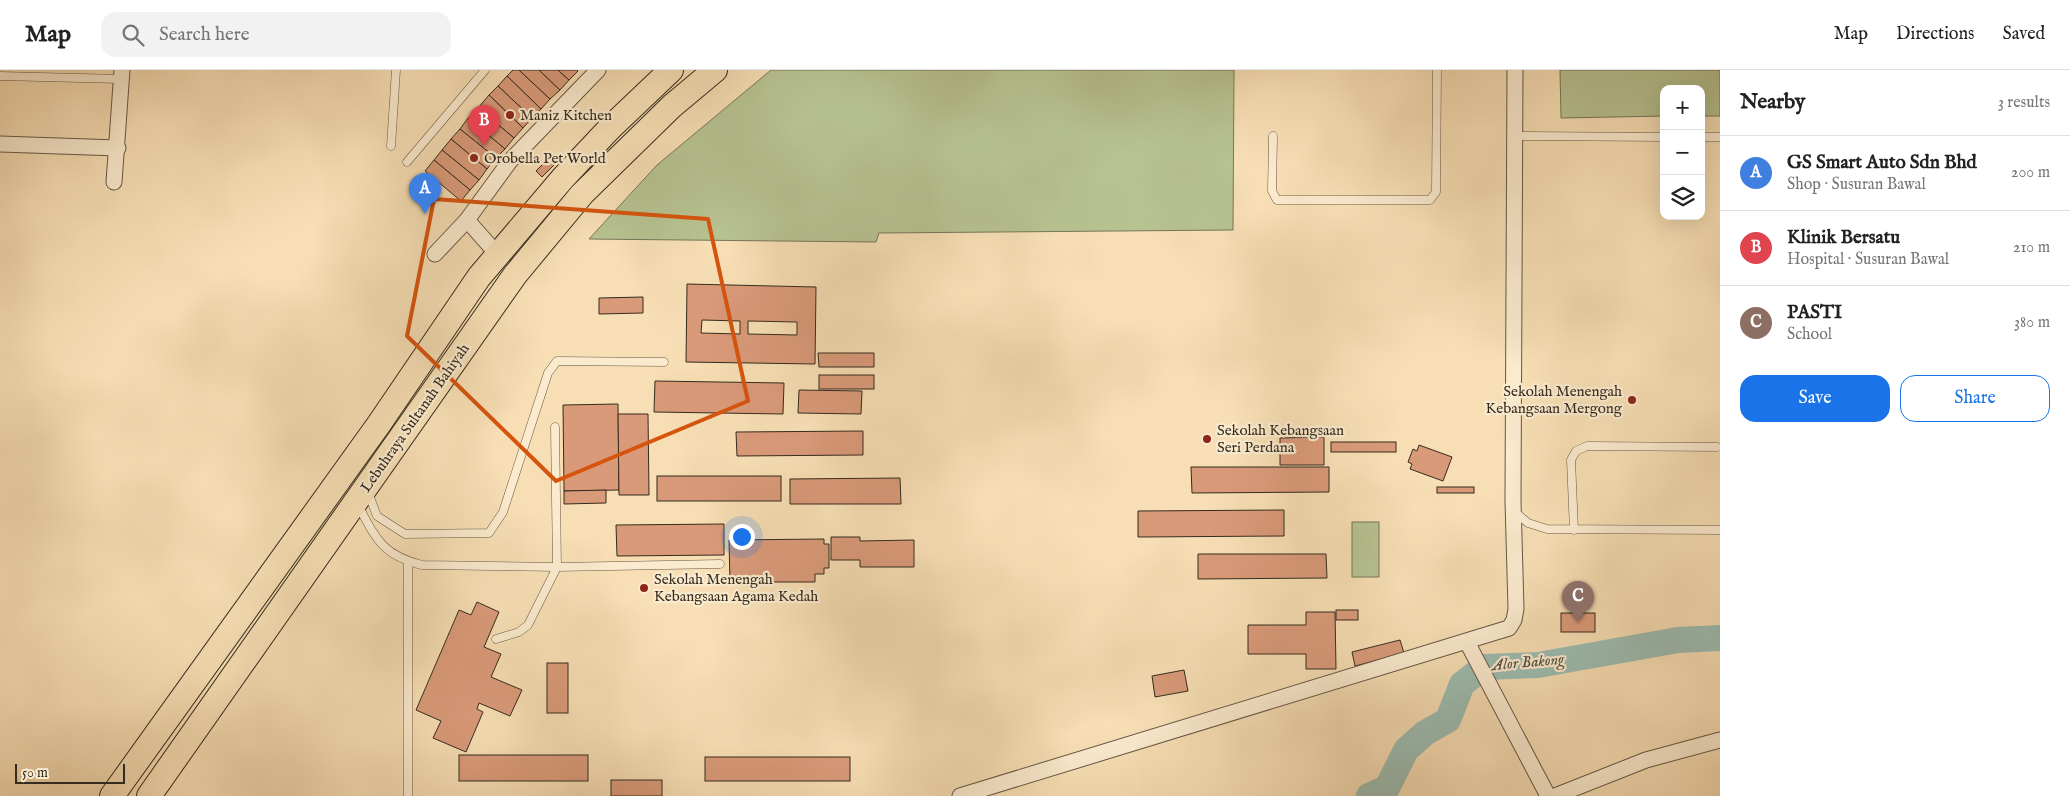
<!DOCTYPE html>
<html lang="en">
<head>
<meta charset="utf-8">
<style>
  :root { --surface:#fff; --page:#f2f2f2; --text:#222; --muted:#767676; --line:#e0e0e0; --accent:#1a73e8 }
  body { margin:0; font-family:"IM FELL English",serif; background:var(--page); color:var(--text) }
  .controls { position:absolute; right:15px; top:15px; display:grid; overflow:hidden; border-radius:10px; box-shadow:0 5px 20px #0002 }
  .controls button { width:45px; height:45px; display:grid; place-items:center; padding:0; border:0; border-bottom:1px solid var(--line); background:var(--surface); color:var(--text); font:25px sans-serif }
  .scale { position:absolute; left:15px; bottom:12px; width:110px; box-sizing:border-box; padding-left:5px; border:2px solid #352b1f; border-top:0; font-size:14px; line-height:18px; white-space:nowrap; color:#352b1f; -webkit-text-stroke:4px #faeace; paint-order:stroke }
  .you { position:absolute; left:741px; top:466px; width:18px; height:18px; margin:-12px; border:4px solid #fff; border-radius:50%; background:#1a73e8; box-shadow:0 0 0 8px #1a73e833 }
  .badge { display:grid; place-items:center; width:32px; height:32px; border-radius:50%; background:var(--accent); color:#fff; font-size:16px; font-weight:700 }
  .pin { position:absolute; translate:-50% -41px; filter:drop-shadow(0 1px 2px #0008) }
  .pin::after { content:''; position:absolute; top:26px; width:18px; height:15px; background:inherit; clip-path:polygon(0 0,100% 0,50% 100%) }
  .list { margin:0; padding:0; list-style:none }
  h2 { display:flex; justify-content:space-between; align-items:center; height:65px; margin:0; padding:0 20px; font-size:21px }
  h2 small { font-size:16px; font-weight:400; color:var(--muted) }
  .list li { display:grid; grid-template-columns:32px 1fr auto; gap:15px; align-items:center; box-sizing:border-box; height:75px; padding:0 20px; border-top:1px solid var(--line) }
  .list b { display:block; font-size:19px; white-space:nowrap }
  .list p { margin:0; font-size:16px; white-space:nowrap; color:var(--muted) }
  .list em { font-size:16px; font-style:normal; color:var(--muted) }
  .actions { display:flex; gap:10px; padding:15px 20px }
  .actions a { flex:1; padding:11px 0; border:1px solid var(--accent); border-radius:15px; text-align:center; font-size:18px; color:var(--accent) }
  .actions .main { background:var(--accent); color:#fff }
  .icon { flex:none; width:28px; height:28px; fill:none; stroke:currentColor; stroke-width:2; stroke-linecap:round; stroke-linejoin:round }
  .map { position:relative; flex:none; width:1720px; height:726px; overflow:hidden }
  header { display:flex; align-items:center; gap:30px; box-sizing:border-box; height:70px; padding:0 25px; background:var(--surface); border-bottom:1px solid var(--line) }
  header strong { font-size:24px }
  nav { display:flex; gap:28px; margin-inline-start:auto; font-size:18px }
  .search { width:350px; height:45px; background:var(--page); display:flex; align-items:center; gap:12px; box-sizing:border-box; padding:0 18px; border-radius:15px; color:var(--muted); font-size:19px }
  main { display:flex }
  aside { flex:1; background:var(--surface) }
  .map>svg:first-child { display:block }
</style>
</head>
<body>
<header>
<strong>Map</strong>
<div class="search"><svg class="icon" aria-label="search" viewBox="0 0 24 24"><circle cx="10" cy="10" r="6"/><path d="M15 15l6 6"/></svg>Search here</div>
<nav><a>Map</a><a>Directions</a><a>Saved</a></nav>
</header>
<main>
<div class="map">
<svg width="1720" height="726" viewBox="0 0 1720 726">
  <rect width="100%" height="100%" fill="#f7deb4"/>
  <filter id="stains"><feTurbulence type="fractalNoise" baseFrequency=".004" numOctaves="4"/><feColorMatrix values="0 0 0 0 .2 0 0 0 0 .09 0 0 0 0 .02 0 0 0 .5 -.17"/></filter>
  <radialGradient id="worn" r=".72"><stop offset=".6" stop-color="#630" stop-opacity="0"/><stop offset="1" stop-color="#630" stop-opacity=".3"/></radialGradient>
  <g fill="#b7c291" stroke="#767658">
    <polygon points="771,0 1234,0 1233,160 879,163 876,172 589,169 657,95"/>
    <polygon points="1560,0 1720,0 1720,46 1701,46 1701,19 1664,19 1664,46 1561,48"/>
    <rect x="1352" y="452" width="27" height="55"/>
  </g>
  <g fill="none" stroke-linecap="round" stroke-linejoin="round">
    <polyline stroke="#9dbcb1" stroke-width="26" points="1369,726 1387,718 1406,680 1425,663 1448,650 1462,614 1484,597 1538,595 1678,570 1720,568"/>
  </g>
  <g fill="#d99a79" stroke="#352b1f" fill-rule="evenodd">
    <polygon points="513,0 519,0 550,29 541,39 507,6"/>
    <polygon points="519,0 539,0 560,20 550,29"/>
    <polygon points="539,0 558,0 569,10 560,20"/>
    <polygon points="558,0 577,0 578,1 569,10"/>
    <polygon points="507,6 541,39 532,48 498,16"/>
    <polygon points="498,16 532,48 523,58 489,25"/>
    <polygon points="489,25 523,58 514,68 478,38"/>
    <polygon points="478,38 514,68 505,79 468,48"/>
    <polygon points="468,48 505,79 496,88 460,59"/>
    <polygon points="460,59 496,88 487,99 451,69"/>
    <polygon points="451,69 487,99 479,110 442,80"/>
    <polygon points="442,80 479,110 470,120 434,90"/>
    <polygon points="548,89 554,95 542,107 536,101"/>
    <polygon points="434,90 470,120 461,131 425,101"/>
    <path d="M687,214L816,217L815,294L686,292ZM702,250L740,251V264L701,263ZM748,251L797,252V265L748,264Z"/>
    <polygon points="643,227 643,243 599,244 599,228"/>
    <polygon points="818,283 874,283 874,297 819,297"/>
    <rect x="819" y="305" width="55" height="14"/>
    <polygon points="655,311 784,313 783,344 654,342"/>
    <polygon points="799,320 862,321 861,344 798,343"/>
    <polygon points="618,334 619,420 564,421 563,335"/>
    <polygon points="618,344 648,344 649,425 619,425"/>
    <polygon points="863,361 863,385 737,386 736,362"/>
    <polygon points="1324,367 1324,395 1280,395 1280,368"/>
    <rect x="1331" y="372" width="65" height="10"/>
    <polygon points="1419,375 1452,387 1443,411 1410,399 1412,394 1408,392 1413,379 1417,381"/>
    <polygon points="1191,397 1329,397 1329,422 1192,423"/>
    <rect x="657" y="406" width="124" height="25"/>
    <polygon points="900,408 901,434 790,434 790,409"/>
    <rect x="1437" y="417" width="37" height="6"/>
    <polygon points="606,420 606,433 564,434 564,421"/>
    <polygon points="1284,440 1284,466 1138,467 1138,441"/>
    <polygon points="724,454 724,485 617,486 616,455"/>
    <polygon points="831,467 860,467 860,471 914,470 914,497 860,497 860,490 831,490"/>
    <polygon points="824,469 824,474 829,474 829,498 824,498 824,504 815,504 815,512 730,512 729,470"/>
    <polygon points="1198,484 1326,484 1327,508 1198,509"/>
    <polygon points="477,532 499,542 484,577 501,584 491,607 522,620 510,646 479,633 477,639 483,642 466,682 433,668 441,651 416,640 459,540 471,545"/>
    <rect x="1336" y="540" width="22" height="10"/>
    <polygon points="1306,542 1335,542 1336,599 1306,599 1306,584 1248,584 1248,555 1306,555"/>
    <rect x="1561" y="543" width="34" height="19"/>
    <polygon points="1400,570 1404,583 1355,596 1352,582"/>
    <rect x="547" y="593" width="21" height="50"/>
    <polygon points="1184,600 1188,621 1155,627 1152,606"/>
    <rect x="459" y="685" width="129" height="26"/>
    <rect x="705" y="687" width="145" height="24"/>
    <rect x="611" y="710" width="51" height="16"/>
  </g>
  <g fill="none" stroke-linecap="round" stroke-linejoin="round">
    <defs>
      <g id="service">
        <polyline points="0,6 121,9"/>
        <polyline points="1273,66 1272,121 1277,130 1430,130 1436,122 1437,0"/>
        <polyline points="1516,66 1664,67"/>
        <polyline points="1701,67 1720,67"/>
        <polyline points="391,76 396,0"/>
        <polyline points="407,92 485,0"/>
        <polyline points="368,422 377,446 405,464 489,463 503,442 548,303 557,291 664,292"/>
        <path d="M358,435C376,469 382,485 422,495L557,497L720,494"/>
        <polyline points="1515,442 1528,453 1547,459 1720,460"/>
        <polyline points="1574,460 1571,390 1576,381 1587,376 1717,377"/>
        <polyline points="496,569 519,562 528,555 557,497 555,357"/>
        <polyline points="408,726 408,491"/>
      </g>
      <g id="minor">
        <polyline points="0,74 118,78"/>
        <polyline points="114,112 122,0"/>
        <polyline points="467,150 497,184"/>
        <polyline points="435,184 467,150 510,91 598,0"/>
        <polyline points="1467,572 1548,726"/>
        <polyline points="960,726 1509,558 1514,550 1516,539 1513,431 1515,0"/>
        <polyline points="1555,726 1646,690 1720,670"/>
      </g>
      <g id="primary">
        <polyline points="112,726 379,354 479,207 563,108 610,58 671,0"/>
        <polyline points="149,726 515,205 582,124 672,36 715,0"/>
      </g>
    </defs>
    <use href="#service" stroke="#665844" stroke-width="9"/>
    <use href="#minor" stroke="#665844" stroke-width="17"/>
    <use href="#primary" stroke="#352b1f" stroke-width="26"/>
    <use href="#service" stroke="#faeace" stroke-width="8"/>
    <use href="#minor" stroke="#faeace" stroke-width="15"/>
    <use href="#primary" stroke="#f7deb4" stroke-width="24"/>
  </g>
  <path fill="none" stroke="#d6540e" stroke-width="4" stroke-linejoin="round" d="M434,129L708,149L748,331L556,411L407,266Z"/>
  <g fill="#8f2418" stroke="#faeace" stroke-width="2">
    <circle cx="510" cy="45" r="5"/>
    <circle cx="474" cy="88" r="5"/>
    <circle cx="1632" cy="330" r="5"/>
    <circle cx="1207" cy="369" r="5"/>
    <circle cx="644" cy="518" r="5"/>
  </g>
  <g text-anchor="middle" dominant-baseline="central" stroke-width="4.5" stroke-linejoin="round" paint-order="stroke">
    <g font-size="15" fill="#352b1f" stroke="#faeace" text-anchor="start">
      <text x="520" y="45">Maniz Kitchen</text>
      <text x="484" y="88">Orobella Pet World</text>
      <text x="1622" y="321" text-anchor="end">Sekolah Menengah<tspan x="1622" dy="17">Kebangsaan Mergong</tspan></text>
      <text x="1217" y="360">Sekolah Kebangsaan<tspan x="1217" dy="17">Seri Perdana</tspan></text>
      <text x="654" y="509">Sekolah Menengah<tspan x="654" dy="17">Kebangsaan Agama Kedah</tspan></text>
    </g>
    <g font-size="15" fill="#352b1f" stroke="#faeace">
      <text transform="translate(415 348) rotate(-55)">Lebuhraya Sultanah Bahiyah</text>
    </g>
    <g font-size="16" font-style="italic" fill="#4f4f44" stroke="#faeace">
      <text transform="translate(1528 593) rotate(-5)">Alor Bakong</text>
    </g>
  </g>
  <rect width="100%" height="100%" filter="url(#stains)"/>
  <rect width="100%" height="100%" fill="url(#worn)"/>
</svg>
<div class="controls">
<button>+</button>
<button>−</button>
<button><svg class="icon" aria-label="layers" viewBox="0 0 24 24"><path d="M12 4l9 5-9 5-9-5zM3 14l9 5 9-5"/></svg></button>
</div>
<div class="scale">50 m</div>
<div class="you"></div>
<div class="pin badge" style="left:425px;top:144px;background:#3f7fe0">A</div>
<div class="pin badge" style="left:484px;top:76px;background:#e0444e">B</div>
<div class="pin badge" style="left:1578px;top:552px;background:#8d6e63">C</div>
</div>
<aside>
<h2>Nearby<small>3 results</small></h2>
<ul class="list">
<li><span class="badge" style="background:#3f7fe0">A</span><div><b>GS Smart Auto Sdn Bhd</b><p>Shop · Susuran Bawal</p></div><em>200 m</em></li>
<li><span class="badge" style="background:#e0444e">B</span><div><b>Klinik Bersatu</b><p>Hospital · Susuran Bawal</p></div><em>210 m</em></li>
<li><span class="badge" style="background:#8d6e63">C</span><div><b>PASTI</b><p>School</p></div><em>380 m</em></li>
</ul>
<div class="actions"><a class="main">Save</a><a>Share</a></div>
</aside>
</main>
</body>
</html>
